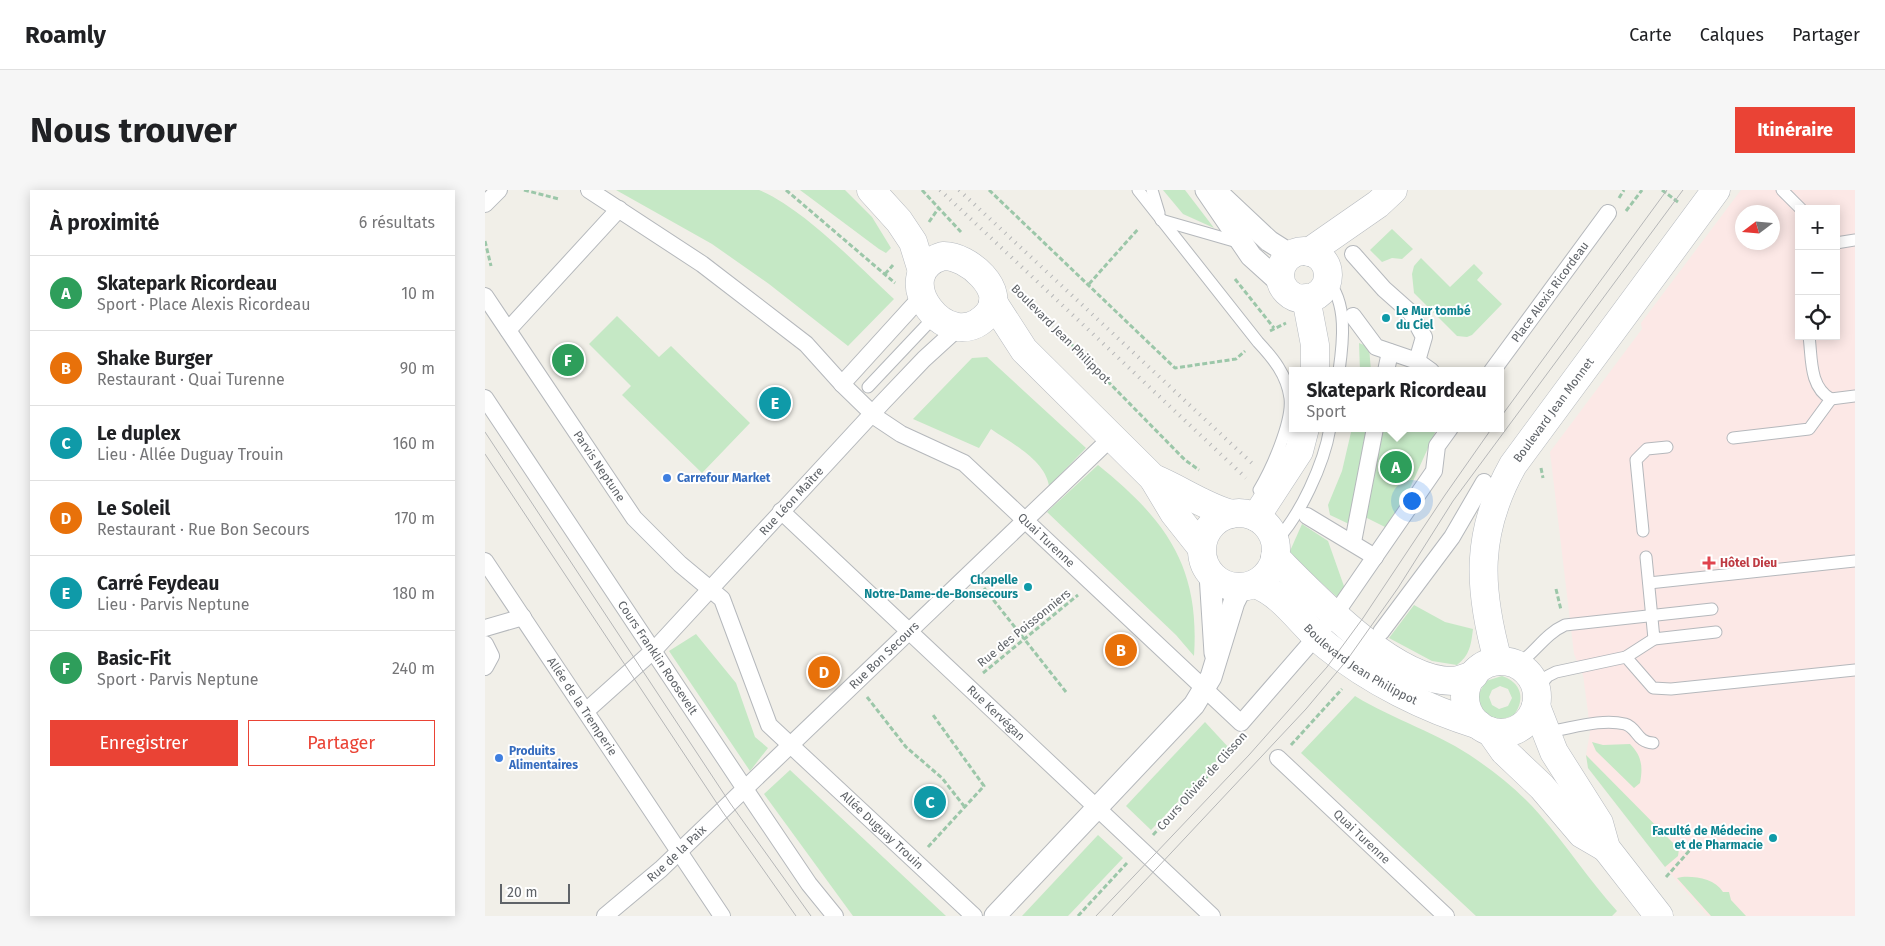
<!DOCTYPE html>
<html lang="fr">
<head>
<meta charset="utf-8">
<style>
  :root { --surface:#fff; --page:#f6f6f6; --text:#202124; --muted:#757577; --line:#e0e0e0; --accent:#ea4335 }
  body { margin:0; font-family:"Fira Sans",sans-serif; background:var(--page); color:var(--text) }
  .controls { position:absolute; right:15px; top:15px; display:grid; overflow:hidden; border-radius:0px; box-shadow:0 2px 12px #0003 }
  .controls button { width:45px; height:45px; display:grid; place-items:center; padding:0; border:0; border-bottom:1px solid var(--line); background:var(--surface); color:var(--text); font:25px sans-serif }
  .compass { position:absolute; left:1250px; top:15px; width:45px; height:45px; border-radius:50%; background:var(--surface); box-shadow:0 2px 12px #0003; rotate:254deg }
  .scale { position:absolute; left:15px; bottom:12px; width:70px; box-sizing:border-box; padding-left:5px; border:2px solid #5f6368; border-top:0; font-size:14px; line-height:18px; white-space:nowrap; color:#5f6368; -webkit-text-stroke:4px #fff; paint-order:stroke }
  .you { position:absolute; left:926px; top:310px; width:18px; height:18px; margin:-12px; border:4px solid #fff; border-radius:50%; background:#1a73e8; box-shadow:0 0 0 8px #1a73e833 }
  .badge { display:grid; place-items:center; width:32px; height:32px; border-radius:50%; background:var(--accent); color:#fff; font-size:16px; font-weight:700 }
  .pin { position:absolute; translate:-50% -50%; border:2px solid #fff; box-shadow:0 1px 5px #0006 }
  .popup { position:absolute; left:804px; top:177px; width:215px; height:65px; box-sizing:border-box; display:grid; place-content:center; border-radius:0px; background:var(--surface); filter:drop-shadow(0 1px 4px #0005); font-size:16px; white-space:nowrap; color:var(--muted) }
  .popup b { font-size:19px; color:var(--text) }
  .popup::after { content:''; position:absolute; left:50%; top:100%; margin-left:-10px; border:10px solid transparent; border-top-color:var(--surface) }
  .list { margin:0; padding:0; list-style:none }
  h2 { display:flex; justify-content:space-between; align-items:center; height:65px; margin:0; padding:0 20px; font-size:21px }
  h2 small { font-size:16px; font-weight:400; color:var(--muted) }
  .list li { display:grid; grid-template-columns:32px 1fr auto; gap:15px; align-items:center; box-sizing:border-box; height:75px; padding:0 20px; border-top:1px solid var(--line) }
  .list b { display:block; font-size:19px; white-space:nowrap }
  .list p { margin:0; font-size:16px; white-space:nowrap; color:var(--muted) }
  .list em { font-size:16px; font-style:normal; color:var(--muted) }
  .actions { display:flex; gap:10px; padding:15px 20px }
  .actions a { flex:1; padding:11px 0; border:1px solid var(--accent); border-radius:0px; text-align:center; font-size:18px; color:var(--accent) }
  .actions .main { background:var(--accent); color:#fff }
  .icon { flex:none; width:28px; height:28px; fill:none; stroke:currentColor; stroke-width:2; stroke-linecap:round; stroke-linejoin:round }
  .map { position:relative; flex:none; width:1370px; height:726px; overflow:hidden; border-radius:0px }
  header { display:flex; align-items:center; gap:30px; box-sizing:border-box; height:70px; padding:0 25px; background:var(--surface); border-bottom:1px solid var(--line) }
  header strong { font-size:24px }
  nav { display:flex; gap:28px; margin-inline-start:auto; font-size:18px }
  .intro { display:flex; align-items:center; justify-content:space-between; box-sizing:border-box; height:120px; padding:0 30px }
  h1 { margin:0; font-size:35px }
  .button { padding:12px 22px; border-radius:0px; background:var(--accent); color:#fff; font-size:18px; font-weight:700 }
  main { display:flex; gap:30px; padding:0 30px }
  aside { flex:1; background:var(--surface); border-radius:0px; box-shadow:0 2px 12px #0003 }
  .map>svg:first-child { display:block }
</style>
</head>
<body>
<header>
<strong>Roamly</strong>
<nav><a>Carte</a><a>Calques</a><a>Partager</a></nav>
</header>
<div class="intro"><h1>Nous trouver</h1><a class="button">Itinéraire</a></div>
<main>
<aside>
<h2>À proximité<small>6 résultats</small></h2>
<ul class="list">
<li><span class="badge" style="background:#2e9e5b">A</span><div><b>Skatepark Ricordeau</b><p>Sport · Place Alexis Ricordeau</p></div><em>10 m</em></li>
<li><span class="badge" style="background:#e8710a">B</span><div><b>Shake Burger</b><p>Restaurant · Quai Turenne</p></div><em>90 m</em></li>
<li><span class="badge" style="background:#0f9aa8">C</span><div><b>Le duplex</b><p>Lieu · Allée Duguay Trouin</p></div><em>160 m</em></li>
<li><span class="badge" style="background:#e8710a">D</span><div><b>Le Soleil</b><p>Restaurant · Rue Bon Secours</p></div><em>170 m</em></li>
<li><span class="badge" style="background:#0f9aa8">E</span><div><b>Carré Feydeau</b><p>Lieu · Parvis Neptune</p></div><em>180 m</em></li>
<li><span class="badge" style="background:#2e9e5b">F</span><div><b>Basic-Fit</b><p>Sport · Parvis Neptune</p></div><em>240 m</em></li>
</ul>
<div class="actions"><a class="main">Enregistrer</a><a>Partager</a></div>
</aside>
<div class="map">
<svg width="1370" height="726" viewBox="0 0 1370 726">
  <rect width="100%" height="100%" fill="#f1efe8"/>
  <path fill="#fce8e6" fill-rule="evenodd" d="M1256,0H1370V726H1223L1190,689L1103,578L1101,565L1105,542L1103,522L1098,485L1089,464L1065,262L1157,139L1156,133ZM1314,19H1351V146H1314ZM1258,22H1288V52H1258Z"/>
  <g fill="#c5e8c5" fill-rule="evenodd">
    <path d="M131,0H274C319,19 372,75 409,109L363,156L284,94L227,54Z"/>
    <polygon points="315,0 360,0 387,27 406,58 401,63 394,59"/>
    <polygon points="678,0 700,0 729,38 698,24"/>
    <polygon points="907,39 928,59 917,69 907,68 897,72 885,60"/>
    <polygon points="936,68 965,97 989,74 998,83 992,90 1017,114 987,145 982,147 972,146 929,103 927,84 929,76"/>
    <polygon points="132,126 174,167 186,156 265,233 217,283 137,205 146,196 104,154"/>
    <polygon points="874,153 884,157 886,181 875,181"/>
    <path d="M502,167L601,258L564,296C560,270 526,253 506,239L494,258L428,229L487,168Z"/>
    <polygon points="867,238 885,238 864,334 845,325 843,315 857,281"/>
    <polygon points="897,238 952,238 906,340 878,326"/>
    <path d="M613,275C681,330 715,376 709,466L691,445L562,322Z"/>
    <polygon points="817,334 843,351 860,399 853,408 806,365 805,361"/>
    <path d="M929,415L960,432L988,439C986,455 985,465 972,475L947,471L904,448Z"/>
    <polygon points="211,444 251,493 270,547 283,558 265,581 184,461"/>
    <path d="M1017,486C1036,492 1041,509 1029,525C1011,534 995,526 993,505L1001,491ZM1015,496L1023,499L1027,508L1023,516L1014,519L1007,515L1004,507L1007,500Z"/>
    <path d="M870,506C909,530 954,543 992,570C1015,586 1037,604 1055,625C1082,656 1104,690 1132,721L1127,726H991L816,563Z"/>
    <polygon points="720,532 744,558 666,640 641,616"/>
    <path d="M1107,552L1118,555L1145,554C1157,566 1158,577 1155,593L1149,598L1111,561Z"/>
    <polygon points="1101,565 1194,659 1193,666 1180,677 1103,578"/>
    <polygon points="305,580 461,726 368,726 279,604"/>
    <polygon points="613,645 638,668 583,726 537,726"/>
    <path d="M1197,687C1211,686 1230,689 1238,702H1244L1246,710L1261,726H1226L1192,688Z"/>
  </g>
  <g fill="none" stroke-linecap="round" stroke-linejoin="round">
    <defs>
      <g id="service">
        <path d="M653,0L773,152C788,168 802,185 805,208C808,232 786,280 774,300"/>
        <polyline points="667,0 674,23"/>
        <polyline points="1297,0 1316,19"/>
        <polyline points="676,30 756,53"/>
        <polyline points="1351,53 1370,50"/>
        <path d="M842,90C863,112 858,153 854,181"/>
        <path d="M1324,146C1327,168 1324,197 1346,209L1370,206"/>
        <polyline points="383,197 451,125"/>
        <polyline points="1248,248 1324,239 1346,209"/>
        <polyline points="1158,341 1151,270 1162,259 1182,257"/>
        <path d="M790,352C815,326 839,274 845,238"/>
        <polyline points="1161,367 1169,449 1231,442"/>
        <polyline points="1164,393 1370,371"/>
        <polyline points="1141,467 1168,498 1186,499 1370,480"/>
        <path d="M1032,475C1050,463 1060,444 1080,435L1227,419"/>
        <polyline points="1051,500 1063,486 1071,482 1141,467 1169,449"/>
        <path d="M1061,542C1085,539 1115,528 1140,534C1153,538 1151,552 1168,553"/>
      </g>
      <g id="pedestrian">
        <path id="s1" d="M104,0L217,74L321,154L357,194L392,228L416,244L479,273L756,533L849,426L949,281L952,256L965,238"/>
        <polyline points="0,14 14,0"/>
        <polyline points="868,64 899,99 926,123 939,147 932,171"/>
        <path id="s2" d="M0,106L149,328L195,374L237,409L284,535L489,726"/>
        <polyline points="868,126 891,157 932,171 946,181"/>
        <polyline points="23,140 134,19"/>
        <polyline points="901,181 905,162"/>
        <path id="s3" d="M1007,181L1123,23"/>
        <polyline points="357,194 437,106"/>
        <path id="s4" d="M0,208L260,599L324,694L350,726"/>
        <path id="s5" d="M296,321L727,726"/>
        <polyline points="822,326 890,367"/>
        <polyline points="868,352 890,238"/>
        <path id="s6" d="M0,371L237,726"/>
        <polyline points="0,438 38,427"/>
        <polyline points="896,442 967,347 999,292"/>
        <polyline points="0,454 6,466 0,477"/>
        <path id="s7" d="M101,521L169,460L398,212L439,169L473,138"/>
        <path id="s8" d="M793,568L961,726"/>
        <path id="s9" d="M120,726L176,679L626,248"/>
      </g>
      <g id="minor">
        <polyline points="721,0 766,66 797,94"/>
        <polyline points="735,5 784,51 806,65"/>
        <polyline points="725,384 730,463"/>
        <polyline points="510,726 709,515 726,487 749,412 756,398"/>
      </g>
      <g id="secondary">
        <polyline points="386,0 414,31 428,52 437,81"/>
        <circle cx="819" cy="85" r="24"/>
        <polyline points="824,62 893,14 908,0"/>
        <path d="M458,66C483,65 523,101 503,124C464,170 400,83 458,66Z"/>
        <polyline points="821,108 830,155 830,181"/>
        <polyline points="508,112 539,160 668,288 689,323 716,357"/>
        <path d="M668,288C695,299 718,316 746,324"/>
        <circle cx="754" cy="360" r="37"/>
        <polyline points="771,327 814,261 820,238"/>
        <path d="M790,367C829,406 908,491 967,491C974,491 982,487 989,485"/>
        <path id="s10" d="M770,394C799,404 818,437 842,456C885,491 941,519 994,535"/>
        <path id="s11" d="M1013,471C993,398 990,343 1028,275L1231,0"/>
        <circle cx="1016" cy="507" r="36"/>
        <polyline points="1051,516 1069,562 1114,633 1121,658 1174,726"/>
        <polyline points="1005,541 1019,561 1057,597 1097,644 1121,658"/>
      </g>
    </defs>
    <use href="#service" stroke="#b5b8bc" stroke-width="13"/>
    <use href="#pedestrian" stroke="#b5b8bc" stroke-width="18"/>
    <use href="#minor" stroke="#b5b8bc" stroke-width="23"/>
    <use href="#secondary" stroke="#b6babf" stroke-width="29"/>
    <g stroke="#9cc7a9" stroke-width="3" stroke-dasharray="5 2.5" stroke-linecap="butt">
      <polyline points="39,0 74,9"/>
      <polyline points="301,0 410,93"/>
      <polyline points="437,0 476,42"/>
      <polyline points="504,0 690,178 751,169 760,161"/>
      <polyline points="1177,0 1193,12"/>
      <polyline points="1134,8 1139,0"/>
      <polyline points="1141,21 1157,0"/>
      <polyline points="444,32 453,19"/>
      <polyline points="0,51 6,76"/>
      <polyline points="400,84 408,75"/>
      <polyline points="750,89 789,138"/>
      <polyline points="604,94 654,38"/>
      <polyline points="533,100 700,270 714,280"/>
      <polyline points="785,141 801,133"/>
      <polyline points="1056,278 1058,288"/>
      <polyline points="499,398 581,502"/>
      <polyline points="1071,399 1076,420"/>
      <polyline points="498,483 593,405"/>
      <polyline points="382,507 421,557 457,588 479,616"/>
      <polyline points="806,555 857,499"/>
      <polyline points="668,645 754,552"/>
      <polyline points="443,657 499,596 448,525"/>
      <polyline points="1181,687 1205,660"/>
      <polyline points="593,726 642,673"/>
    </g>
    <use href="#service" stroke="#fff" stroke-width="11"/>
    <use href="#pedestrian" stroke="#fff" stroke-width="16"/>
    <use href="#minor" stroke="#fff" stroke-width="21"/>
    <use href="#secondary" stroke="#fff" stroke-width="28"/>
    <g stroke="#b6b7b8" stroke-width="1">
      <polyline points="1015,228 1182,0"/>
      <polyline points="0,242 245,613 326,726"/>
      <polyline points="0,264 237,621 311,726"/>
      <polyline points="611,726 764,565 842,477 878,428 960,305 1007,238"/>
      <polyline points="627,726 821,519 862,470 913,398 968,311 1198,0"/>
    </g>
    <g stroke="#b6b7b8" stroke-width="4" stroke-dasharray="1 6" stroke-linecap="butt">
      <polyline points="455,0 761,288"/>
      <polyline points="474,0 770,276"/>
    </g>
  </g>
  <g fill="#0f9aa8" stroke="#fff" stroke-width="2">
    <circle cx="901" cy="128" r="5"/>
    <circle cx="543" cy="397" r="5"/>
    <circle cx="1288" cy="648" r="5"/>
  </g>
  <g fill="#3f7fe0" stroke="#fff" stroke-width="2">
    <circle cx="182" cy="288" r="5"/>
    <circle cx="14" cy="568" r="5"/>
  </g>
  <path fill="#e0444e" stroke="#fff" stroke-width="2" d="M1221.5 365.5h5v5h5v5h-5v5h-5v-5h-5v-5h5z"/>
  <g text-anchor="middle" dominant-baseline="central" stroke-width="4" stroke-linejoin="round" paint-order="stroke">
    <g font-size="12" fill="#5f6368" stroke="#fff">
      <text stroke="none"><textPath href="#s3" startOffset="98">Place Alexis Ricordeau</textPath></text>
      <text transform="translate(576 144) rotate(45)">Boulevard Jean Philippot</text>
      <text stroke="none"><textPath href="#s11" startOffset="271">Boulevard Jean Monnet</textPath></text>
      <text stroke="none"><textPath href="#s2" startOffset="205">Parvis Neptune</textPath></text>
      <text stroke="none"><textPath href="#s7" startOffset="294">Rue Léon Maître</textPath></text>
      <text stroke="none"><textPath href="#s1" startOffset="580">Quai Turenne</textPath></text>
      <text transform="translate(539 438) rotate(-39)">Rue des Poissonniers</text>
      <text stroke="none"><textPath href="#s9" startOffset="382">Rue Bon Secours</textPath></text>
      <text stroke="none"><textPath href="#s4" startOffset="312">Cours Franklin Roosevelt</textPath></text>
      <text stroke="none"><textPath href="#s10" startOffset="134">Boulevard Jean Philippot</textPath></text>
      <text stroke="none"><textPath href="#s6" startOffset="175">Allée de la Tremperie</textPath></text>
      <text stroke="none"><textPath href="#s5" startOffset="295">Rue Kervégan</textPath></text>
      <text transform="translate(717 591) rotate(-48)">Cours Olivier de Clisson</text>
      <text stroke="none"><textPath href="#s2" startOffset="676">Allée Duguay Trouin</textPath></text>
      <text stroke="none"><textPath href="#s8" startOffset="115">Quai Turenne</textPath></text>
      <text stroke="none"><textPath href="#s9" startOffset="95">Rue de la Paix</textPath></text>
    </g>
    <g font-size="12" font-weight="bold" fill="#0d838f" stroke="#fff" text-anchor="end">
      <text x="911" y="121" text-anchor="start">Le Mur tombé<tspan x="911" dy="14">du Ciel</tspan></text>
      <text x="533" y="390">Chapelle<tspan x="533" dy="14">Notre-Dame-de-Bonsecours</tspan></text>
      <text x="1278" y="641">Faculté de Médecine<tspan x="1278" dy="14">et de Pharmacie</tspan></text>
    </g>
    <g font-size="12" font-weight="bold" fill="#366cbe" stroke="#fff" text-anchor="start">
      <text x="192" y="288">Carrefour Market</text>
      <text x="24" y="561">Produits<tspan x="24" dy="14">Alimentaires</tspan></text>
    </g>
    <g font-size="12" font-weight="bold" fill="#be3a42" stroke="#fff" text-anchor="start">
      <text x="1235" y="373">Hôtel Dieu</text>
    </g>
  </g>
</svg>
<div class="controls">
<button>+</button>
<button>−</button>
<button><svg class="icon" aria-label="locate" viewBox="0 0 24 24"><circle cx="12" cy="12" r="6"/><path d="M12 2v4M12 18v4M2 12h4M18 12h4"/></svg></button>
</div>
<svg class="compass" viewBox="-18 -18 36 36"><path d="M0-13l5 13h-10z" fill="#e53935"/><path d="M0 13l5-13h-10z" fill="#757577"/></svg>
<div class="scale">20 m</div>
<div class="you"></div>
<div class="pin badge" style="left:911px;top:277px;background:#2e9e5b">A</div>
<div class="popup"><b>Skatepark Ricordeau</b>Sport</div>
<div class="pin badge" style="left:636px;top:460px;background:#e8710a">B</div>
<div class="pin badge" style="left:445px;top:612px;background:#0f9aa8">C</div>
<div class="pin badge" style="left:339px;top:482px;background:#e8710a">D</div>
<div class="pin badge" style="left:290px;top:213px;background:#0f9aa8">E</div>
<div class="pin badge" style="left:83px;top:170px;background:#2e9e5b">F</div>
</div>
</main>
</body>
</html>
